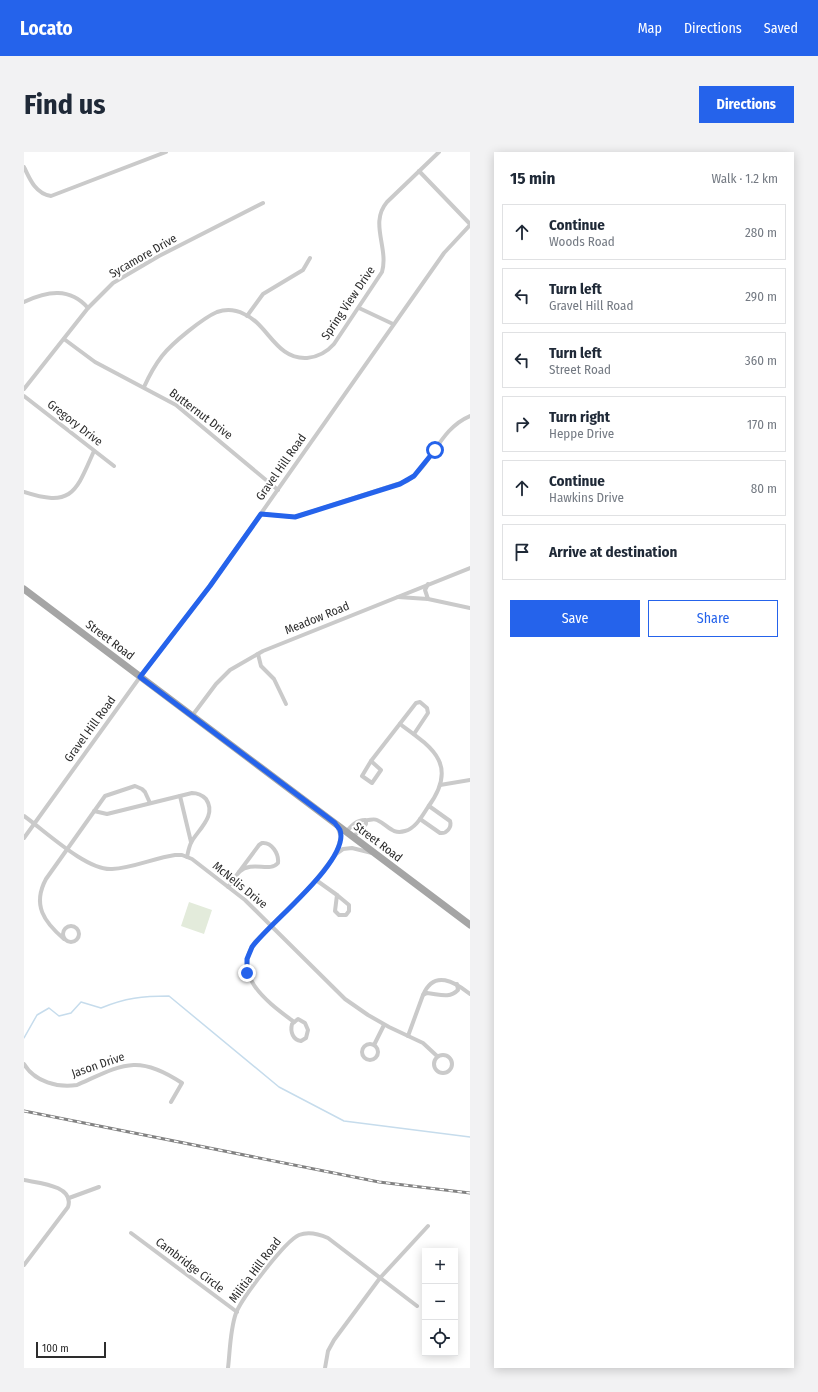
<!DOCTYPE html>
<html lang="en">
<head>
<meta charset="utf-8">
<style>
  :root { --surface:#fff; --page:#f2f2f3; --text:#1f2937; --muted:#747a83; --line:#e0e1e3; --accent:#2563eb }
  body { margin:0; font-family:"Fira Sans Condensed",sans-serif; background:var(--page); color:var(--text) }
  .controls { position:absolute; right:12px; bottom:12px; display:grid; overflow:hidden; border-radius:0px; box-shadow:0 2px 10px #0003 }
  .controls button { width:36px; height:36px; display:grid; place-items:center; padding:0; border:0; border-bottom:1px solid var(--line); background:var(--surface); color:var(--text); font:20px sans-serif }
  .scale { position:absolute; left:12px; bottom:10px; width:70px; box-sizing:border-box; padding-left:4px; border:2px solid #2d2d2d; border-top:0; font-size:11px; line-height:14px; white-space:nowrap; color:#2d2d2d; -webkit-text-stroke:3px #fff; paint-order:stroke }
  .stop { position:absolute; width:12px; height:12px; margin:-9px; border:3px solid #2563eb; border-radius:50%; background:#fff }
  .stop.end { background:#2563eb; border-color:#fff; box-shadow:0 1px 4px #0008 }
  .list { margin:0; padding:0; list-style:none }
  h2 { display:flex; justify-content:space-between; align-items:center; height:52px; margin:0; padding:0 16px; font-size:17px }
  h2 small { font-size:13px; font-weight:400; color:var(--muted) }
  .list li { display:grid; grid-template-columns:26px 1fr auto; gap:12px; align-items:center; box-sizing:border-box; height:56px; margin:0 8px 8px; padding:0 8px; border:1px solid var(--line); border-radius:0px }
  .list b { display:block; font-size:15px; white-space:nowrap }
  .list p { margin:0; font-size:13px; white-space:nowrap; color:var(--muted) }
  .list em { font-size:13px; font-style:normal; color:var(--muted) }
  .actions { display:flex; gap:8px; padding:12px 16px }
  .actions a { flex:1; padding:9px 0; border:1px solid var(--accent); border-radius:0px; text-align:center; font-size:14px; color:var(--accent) }
  .actions .main { background:var(--accent); color:#fff }
  .icon { flex:none; width:22px; height:22px; fill:none; stroke:currentColor; stroke-width:2; stroke-linecap:round; stroke-linejoin:round }
  .map { position:relative; flex:none; width:446px; height:1216px; overflow:hidden; border-radius:0px }
  header { display:flex; align-items:center; gap:24px; box-sizing:border-box; height:56px; padding:0 20px; background:var(--accent); color:#fff }
  header strong { font-size:19px }
  nav { display:flex; gap:22px; margin-inline-start:auto; font-size:14px }
  .intro { display:flex; align-items:center; justify-content:space-between; box-sizing:border-box; height:96px; padding:0 24px }
  h1 { margin:0; font-size:28px }
  .button { padding:10px 18px; border-radius:0px; background:var(--accent); color:#fff; font-size:14px; font-weight:700 }
  main { display:flex; gap:24px; padding:0 24px }
  aside { flex:1; background:var(--surface); border-radius:0px; box-shadow:0 2px 10px #0003 }
  .map>svg:first-child { display:block }
</style>
</head>
<body>
<header>
<strong>Locato</strong>
<nav><a>Map</a><a>Directions</a><a>Saved</a></nav>
</header>
<div class="intro"><h1>Find us</h1><a class="button">Directions</a></div>
<main>
<div class="map">
<svg width="446" height="1216" viewBox="0 0 446 1216">
  <rect width="100%" height="100%" fill="#fff"/>
  <polygon fill="#e3ebdb" points="165,750 188,758 180,782 157,774"/>
  <g fill="none" stroke-linecap="round" stroke-linejoin="round">
    <path stroke="#c6dcec" stroke-width="1.5" d="M0,886L13,863L25,856L35,864L47,861L57,850L77,856C101,846 119,844 145,844L255,935L320,969L446,985"/>
    <g stroke="#cacaca" stroke-width="4">
      <path d="M0,15C6,28 12,42 27,44L142,0"/>
      <polyline points="395,19 446,72"/>
      <path d="M0,150C23,139 46,135 64,156"/>
      <polyline points="335,156 369,172"/>
      <polyline points="223,164 239,142 279,118 286,106"/>
      <polyline points="40,187 71,210 152,253 254,338"/>
      <path d="M120,235C125,224 131,213 138,204C148,191 179,166 193,160C202,157 212,158 220,162C244,172 252,208 283,206C294,205 303,200 310,192L358,120C365,96 345,71 363,50L415,0"/>
      <polyline points="0,237 64,156 89,131 135,104 239,51"/>
      <polyline points="0,244 90,314"/>
      <path d="M0,340C49,356 52,339 70,299"/>
      <path d="M237,362L271,365L383,329C409,312 415,277 446,264"/>
      <polyline points="374,445 404,447 401,438 404,432"/>
      <polyline points="404,447 446,456"/>
      <polyline points="234,502 237,514 250,527 262,552"/>
      <polyline points="168,564 192,532 206,518 239,499 446,416"/>
      <polyline points="347,609 392,551 396,550 403,556 404,561 390,582"/>
      <polygon points="347,609 357,618 348,631 338,624"/>
      <polyline points="416,633 446,628"/>
      <polyline points="156,644 167,690"/>
      <path d="M70,659L83,662L168,641C174,641 178,643 182,647C193,663 175,677 168,689C165,694 164,700 163,705"/>
      <path d="M0,664C21,679 63,719 88,717C109,716 130,706 151,703H158L168,707L221,748L321,847L344,863L365,875L399,891L413,904"/>
      <path d="M396,667L416,681C423,682 428,675 426,669L405,654"/>
      <path d="M322,680C328,673 333,668 341,668C345,669 349,666 353,668C364,673 368,683 381,679C392,676 398,664 404,655C435,613 409,596 376,572"/>
      <polyline points="329,685 342,672 342,669"/>
      <polyline points="0,686 116,525 186,434 420,101 446,73"/>
      <path d="M238,691C248,690 255,702 254,711C245,721 229,708 215,720L235,693Z"/>
      <polyline points="312,702 317,685 314,676"/>
      <polyline points="292,728 313,743"/>
      <polyline points="204,735 215,720"/>
      <polygon points="313,743 325,753 325,759 322,763 315,763 311,759"/>
      <circle cx="47" cy="782" r="8"/>
      <path d="M40,787C20,770 8,753 22,727L81,644L111,634L118,637L121,640L126,651"/>
      <path d="M399,843C410,817 431,830 446,842"/>
      <path d="M274,867L281,871L284,878L282,886L277,889C269,888 266,880 268,872Z"/>
      <path d="M270,870C245,851 206,824 231,790L288,733L312,702L319,697L328,696L348,701"/>
      <path d="M384,884L399,843L403,841C415,842 425,847 434,838L433,832"/>
      <circle cx="346" cy="900" r="8"/>
      <polyline points="350,893 360,873"/>
      <circle cx="419" cy="912" r="9"/>
      <path d="M0,912C11,930 34,936 53,933C98,913 113,901 158,931L147,950"/>
      <path d="M0,1028C13,1031 51,1033 44,1055L0,1113"/>
      <polyline points="45,1046 75,1035"/>
      <polyline points="107,1081 213,1160"/>
      <path d="M204,1216C206,1199 206,1178 212,1161C218,1146 261,1089 275,1083C285,1079 295,1082 304,1086L393,1154"/>
      <polyline points="301,1216 304,1199 310,1188 356,1126 404,1074"/>
    </g>
    <polyline stroke="#a5a5a5" stroke-width="7" points="0,437 446,773"/>
    <defs>
      <polyline id="rail" points="0,959 355,1030 446,1041"/>
    </defs>
    <use href="#rail" stroke="#828282" stroke-width="3"/>
    <use href="#rail" stroke="#fff" stroke-width="1.5" stroke-dasharray="4.5" stroke-linecap="butt"/>
  </g>
  <g fill="none" stroke-linecap="round" stroke-linejoin="round">
    <path stroke="#2563eb" stroke-width="5" d="M223,821V807L228,795C244,772 327,708 316,678C315,676 312,673 311,671L116,525L186,434L237,362L271,365L376,332L390,324L411,298"/>
  </g>
  <g text-anchor="middle" dominant-baseline="central" stroke-width="4" stroke-linejoin="round" paint-order="stroke">
    <g font-size="12" fill="#2d2d2d" stroke="#fff">
      <text transform="translate(119 104) rotate(-30)">Sycamore Drive</text>
      <text transform="translate(324 151) rotate(-56)">Spring View Drive</text>
      <text transform="translate(177 262) rotate(37)">Butternut Drive</text>
      <text transform="translate(51 271) rotate(38)">Gregory Drive</text>
      <text transform="translate(257 315) rotate(-55)">Gravel Hill Road</text>
      <text transform="translate(293 466) rotate(-22)">Meadow Road</text>
      <text transform="translate(86 488) rotate(37)">Street Road</text>
      <text transform="translate(66 577) rotate(-54)">Gravel Hill Road</text>
      <text transform="translate(354 690) rotate(37)">Street Road</text>
      <text transform="translate(216 733) rotate(39)">McNelis Drive</text>
      <text transform="translate(74 913) rotate(-19)">Jason Drive</text>
      <text transform="translate(166 1113) rotate(37)">Cambridge Circle</text>
      <text transform="translate(231 1118) rotate(-53)">Militia Hill Road</text>
    </g>
  </g>
</svg>
<div class="controls">
<button>+</button>
<button>−</button>
<button><svg class="icon" aria-label="locate" viewBox="0 0 24 24"><circle cx="12" cy="12" r="6"/><path d="M12 2v4M12 18v4M2 12h4M18 12h4"/></svg></button>
</div>
<div class="scale">100 m</div>
<div class="stop" style="left:411px;top:298px"></div>
<div class="stop end" style="left:223px;top:821px"></div>
</div>
<aside>
<h2>15 min<small>Walk · 1.2 km</small></h2>
<ul class="list">
<li><svg class="icon" aria-label="ahead" viewBox="0 0 24 24"><path d="M12 20V5M6 11l6-6 6 6"/></svg><div><b>Continue</b><p>Woods Road</p></div><em>280 m</em></li>
<li><svg class="icon" aria-label="left" viewBox="0 0 24 24"><path d="M17 20v-9H6M10 6l-5 5 5 5"/></svg><div><b>Turn left</b><p>Gravel Hill Road</p></div><em>290 m</em></li>
<li><svg class="icon" aria-label="left" viewBox="0 0 24 24"><path d="M17 20v-9H6M10 6l-5 5 5 5"/></svg><div><b>Turn left</b><p>Street Road</p></div><em>360 m</em></li>
<li><svg class="icon" aria-label="right" viewBox="0 0 24 24"><path d="M7 20v-9h11M14 6l5 5-5 5"/></svg><div><b>Turn right</b><p>Heppe Drive</p></div><em>170 m</em></li>
<li><svg class="icon" aria-label="ahead" viewBox="0 0 24 24"><path d="M12 20V5M6 11l6-6 6 6"/></svg><div><b>Continue</b><p>Hawkins Drive</p></div><em>80 m</em></li>
<li><svg class="icon" aria-label="arrive" viewBox="0 0 24 24"><path d="M6 21V4h12l-3 4 3 4H6"/></svg><div><b>Arrive at destination</b></div></li>
</ul>
<div class="actions"><a class="main">Save</a><a>Share</a></div>
</aside>
</main>
</body>
</html>
